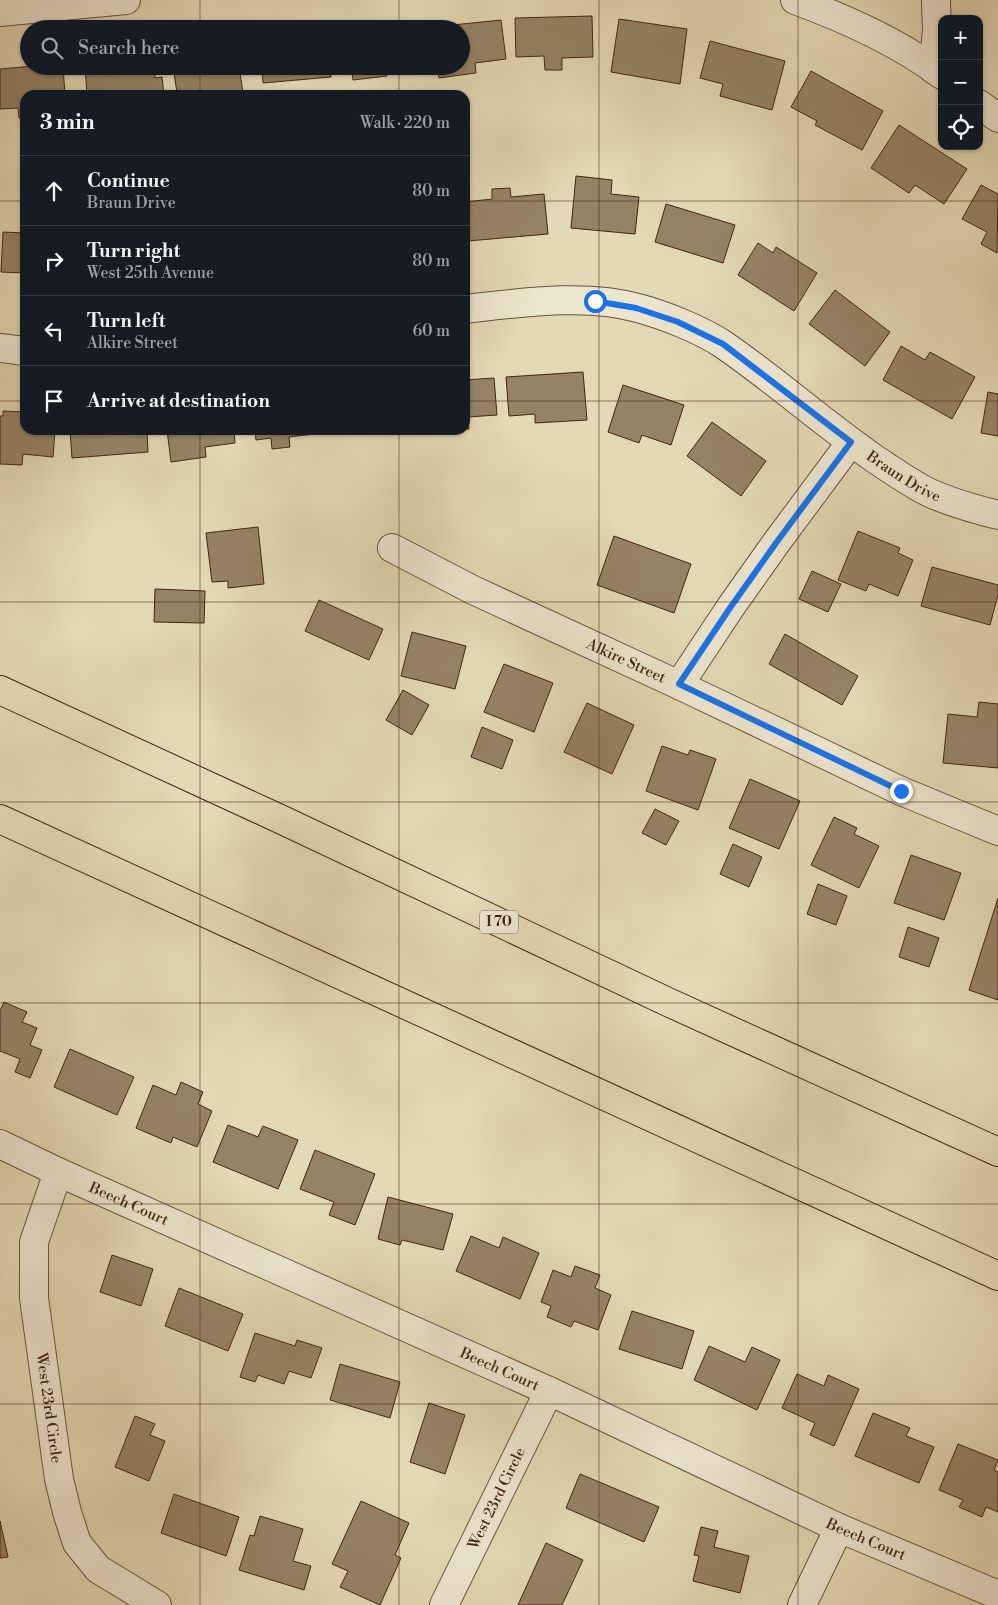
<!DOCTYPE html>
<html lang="en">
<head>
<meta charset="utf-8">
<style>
  :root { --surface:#171b24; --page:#242831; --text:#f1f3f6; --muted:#9ea1a6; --line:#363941 }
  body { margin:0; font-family:"Libre Bodoni",serif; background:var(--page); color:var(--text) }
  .controls { position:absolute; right:15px; top:15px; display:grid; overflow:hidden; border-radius:10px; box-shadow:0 1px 4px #0004 }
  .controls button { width:45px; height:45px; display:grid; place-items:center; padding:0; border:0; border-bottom:1px solid var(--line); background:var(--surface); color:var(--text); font:25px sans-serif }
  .stop { position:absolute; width:15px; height:15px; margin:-11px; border:4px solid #1a73e8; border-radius:50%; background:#fff }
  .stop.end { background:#1a73e8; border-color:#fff; box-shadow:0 1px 5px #0008 }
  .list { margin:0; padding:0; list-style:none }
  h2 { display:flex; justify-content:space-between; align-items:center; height:65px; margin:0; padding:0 20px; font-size:21px }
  h2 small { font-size:16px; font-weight:400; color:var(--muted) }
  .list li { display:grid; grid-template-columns:32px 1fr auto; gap:15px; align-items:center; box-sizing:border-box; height:70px; padding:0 20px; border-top:1px solid var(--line) }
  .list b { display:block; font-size:19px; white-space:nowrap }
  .list p { margin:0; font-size:16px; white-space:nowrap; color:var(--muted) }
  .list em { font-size:16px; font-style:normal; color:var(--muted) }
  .icon { flex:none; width:28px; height:28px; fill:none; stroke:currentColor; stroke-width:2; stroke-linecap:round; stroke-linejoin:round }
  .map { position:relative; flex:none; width:998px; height:1605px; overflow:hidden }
  .search { position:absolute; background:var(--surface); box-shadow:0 1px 4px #0004; left:20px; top:20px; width:450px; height:55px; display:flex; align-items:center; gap:12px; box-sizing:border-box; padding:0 18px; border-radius:28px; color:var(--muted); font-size:19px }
  .panel { position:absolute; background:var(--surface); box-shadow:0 1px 4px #0004; left:20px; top:90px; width:450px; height:345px; border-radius:15px }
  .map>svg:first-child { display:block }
</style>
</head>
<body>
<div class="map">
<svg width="998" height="1605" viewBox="0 0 998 1605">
  <rect width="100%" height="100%" fill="#e3d9b5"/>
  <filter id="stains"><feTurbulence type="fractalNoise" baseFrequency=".004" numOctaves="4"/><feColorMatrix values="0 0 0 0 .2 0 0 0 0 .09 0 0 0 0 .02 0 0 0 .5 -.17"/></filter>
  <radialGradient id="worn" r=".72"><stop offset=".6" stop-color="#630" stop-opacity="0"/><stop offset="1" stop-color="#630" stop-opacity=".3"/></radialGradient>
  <g fill="#958366" stroke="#412511">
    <polygon points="592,16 593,57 562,58 562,70 545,70 544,56 516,57 515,18"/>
    <polygon points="619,19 687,29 680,84 611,72"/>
    <polygon points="501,20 506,59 475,63 476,73 439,78 437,66 461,66 461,29 433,29 433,27"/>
    <polygon points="414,25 414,29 379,29"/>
    <polygon points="710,41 785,61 772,110 720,96 723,84 700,78"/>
    <polygon points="33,66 63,66 65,95 25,95 25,118 19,118 18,108 0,109 0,69"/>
    <polygon points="85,66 154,66 155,78 162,77 164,95 87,95"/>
    <polygon points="173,66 239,66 243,93 229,95 193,95 192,91 177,93"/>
    <polygon points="262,66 330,66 331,77 263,83"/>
    <polygon points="351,66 417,66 386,70 387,76 353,80"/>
    <polygon points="811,71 883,111 862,150 815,125 817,121 791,107"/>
    <polygon points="899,125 967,169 944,204 915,185 909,193 871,168"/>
    <polygon points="576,176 612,180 611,194 639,197 635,234 571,228"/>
    <polygon points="981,185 998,194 997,253 981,244 987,232 962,219"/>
    <polygon points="510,188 511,197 544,194 548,234 468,241 465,202 492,199 492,189"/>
    <polygon points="666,204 735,225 723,263 655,242"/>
    <polygon points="3,232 25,233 25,273 1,272"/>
    <polygon points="758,243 773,253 776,247 817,273 794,311 738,275"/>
    <polygon points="835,290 890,332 865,366 809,324"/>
    <polygon points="901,346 925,360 930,352 975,377 952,419 883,380"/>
    <polygon points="583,372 587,420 535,423 535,414 509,416 506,377"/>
    <polygon points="494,378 497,415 468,417 469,429 465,429 465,380"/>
    <polygon points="623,385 684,405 671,445 642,435 639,443 608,432"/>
    <polygon points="988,392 998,394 998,436 981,433"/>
    <polygon points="3,411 25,412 25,430 55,430 53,457 23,454 22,465 0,464 0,416 3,416"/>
    <polygon points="712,422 766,461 741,496 687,456"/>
    <polygon points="70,430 147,430 148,452 72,458"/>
    <polygon points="167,430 234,430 235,443 205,447 206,457 171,462"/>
    <polygon points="255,430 322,430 323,433 289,437 290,447 272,449 271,438 256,440"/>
    <polygon points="258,527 264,584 228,588 228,581 212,582 206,533"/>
    <polygon points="858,531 900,548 898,553 913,560 898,596 869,584 866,591 838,580"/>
    <polygon points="614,536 691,564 674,613 597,585"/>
    <polygon points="932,567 998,585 998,595 990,625 921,606"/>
    <polygon points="812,571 841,584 828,612 799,599"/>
    <polygon points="155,589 205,591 204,623 154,622"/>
    <polygon points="319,600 383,629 369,660 305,631"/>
    <polygon points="412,632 466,646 455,689 401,676"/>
    <polygon points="785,634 858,676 842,705 769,664"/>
    <polygon points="504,664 553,683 534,732 484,712"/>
    <polygon points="403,690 429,705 412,735 386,720"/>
    <polygon points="979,702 998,704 998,768 943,763 948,714 977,717"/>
    <polygon points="587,703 634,725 612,774 564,752"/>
    <polygon points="482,727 513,740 502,769 471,757"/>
    <polygon points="662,746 688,755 690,750 716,759 698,810 646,791"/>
    <polygon points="750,779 800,801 779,849 729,828"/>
    <polygon points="655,809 679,821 666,845 642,833"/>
    <polygon points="834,817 857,828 854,834 879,846 859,888 811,865"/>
    <polygon points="733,844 762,857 749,887 720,874"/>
    <polygon points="911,855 961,873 944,920 894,903"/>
    <polygon points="818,884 847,896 836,925 807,914"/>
    <polygon points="998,898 998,1000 969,990"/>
    <polygon points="908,927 939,938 929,967 899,957"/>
    <polygon points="4,1002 27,1012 22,1022 37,1028 30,1045 42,1050 30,1078 15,1072 20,1059 0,1051 0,1011"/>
    <polygon points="70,1049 134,1077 117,1115 54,1087"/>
    <polygon points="181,1082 203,1092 198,1104 212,1111 197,1147 173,1137 171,1143 136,1128 153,1085 176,1095"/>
    <polygon points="228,1125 258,1137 263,1126 298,1140 278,1189 213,1162"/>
    <polygon points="315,1150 375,1174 355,1225 329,1215 334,1202 300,1189"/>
    <polygon points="388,1197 453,1214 443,1250 402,1240 400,1245 378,1239"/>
    <polygon points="471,1236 499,1248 503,1237 539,1253 520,1299 456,1271"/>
    <polygon points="112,1255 153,1269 141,1306 100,1292"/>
    <polygon points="575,1266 600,1275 595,1288 611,1295 598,1330 574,1321 571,1327 547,1317 551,1306 541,1302 553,1270 571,1277"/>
    <polygon points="179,1288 243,1314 228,1351 165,1326"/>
    <polygon points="632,1311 694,1331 682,1369 619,1349"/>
    <polygon points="255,1333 295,1346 297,1340 322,1348 311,1378 289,1371 284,1384 258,1375 255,1382 240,1377"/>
    <polygon points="709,1346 745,1362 752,1347 780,1360 757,1410 694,1380"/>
    <polygon points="340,1364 400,1382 390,1418 330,1400"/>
    <polygon points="797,1374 824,1386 828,1375 859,1389 834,1446 810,1435 815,1423 782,1408"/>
    <polygon points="429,1403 465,1415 445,1474 410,1462"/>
    <polygon points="873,1413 910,1428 906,1436 934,1447 919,1483 855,1456"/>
    <polygon points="135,1416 155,1424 150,1435 165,1441 149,1481 115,1467"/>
    <polygon points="958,1444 998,1460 994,1470 998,1472 998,1512 986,1507 982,1517 959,1507 963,1500 939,1490"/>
    <polygon points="580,1474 659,1507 644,1542 566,1508"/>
    <polygon points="174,1494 239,1517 226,1556 161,1533"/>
    <polygon points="361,1501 409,1523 395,1555 401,1558 380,1605 340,1587 348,1571 332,1564"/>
    <polygon points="260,1516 303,1529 293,1561 311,1566 304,1590 239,1570 250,1535 254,1536"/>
    <polygon points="0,1521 8,1557 0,1558"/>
    <polygon points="701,1527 718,1531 714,1547 749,1556 740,1593 693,1581 699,1556 694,1555"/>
    <polygon points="546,1543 583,1560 562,1605 518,1605"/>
  </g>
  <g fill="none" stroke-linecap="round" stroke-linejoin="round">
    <defs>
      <g id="street">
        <path d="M795,0C844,18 900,43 942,75"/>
        <polyline points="0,12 126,0"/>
        <polyline points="933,69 937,31 936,0"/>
        <polyline points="979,104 998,118"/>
        <path id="s1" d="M465,309C519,303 585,293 638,308C664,315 702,330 724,345C776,381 823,423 875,459C893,471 911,484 930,493C952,503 974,509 998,515"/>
        <polyline points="0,348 25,351"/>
        <path id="s2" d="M392,548L473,590L679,685L901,791L998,831"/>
        <polyline points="679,685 730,608 776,543 851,442"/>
        <path id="s3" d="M0,1144L58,1172L549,1391L839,1528L998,1595"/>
        <path id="s4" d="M58,1172L34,1242V1298L59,1479L67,1512L77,1543L98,1569L157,1605"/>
        <path id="s5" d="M444,1605L549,1391"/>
        <polyline points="802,1605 839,1528"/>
      </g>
      <g id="highway">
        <polyline points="0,690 278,818 670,1003 998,1152"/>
        <polyline points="0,819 998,1276"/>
      </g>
    </defs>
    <use href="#street" stroke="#6a523a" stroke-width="30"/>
    <use href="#highway" stroke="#412511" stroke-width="30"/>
    <use href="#street" stroke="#ede6cf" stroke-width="28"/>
    <use href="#highway" stroke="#e3d9b5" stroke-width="28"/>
  </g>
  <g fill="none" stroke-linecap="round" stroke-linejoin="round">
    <polyline stroke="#1a73e8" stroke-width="6" points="595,301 636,308 678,322 723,344 851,442 776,543 730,608 679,684 901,791"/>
  </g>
  <path fill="none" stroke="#412511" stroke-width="1" stroke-opacity="0.55" d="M200,0V29M399,0V29M599,0V1605M798,0V1605M200,66V95M399,66V95M0,201H25M465,201H998M0,401H25M465,401H998M200,430V1605M399,430V1605M0,602H998M0,802H998M0,1003H998M0,1204H998M0,1404H998"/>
  <g text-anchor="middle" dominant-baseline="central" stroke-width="4" stroke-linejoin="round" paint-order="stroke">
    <rect fill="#ede6cf" stroke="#755f4a" stroke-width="1" x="480" y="910.5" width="38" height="23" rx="4"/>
    <g font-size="14" font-weight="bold" fill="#412511">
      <text x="499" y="922">I 70</text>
    </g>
    <g font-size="15" fill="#412511" stroke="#ede6cf">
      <text stroke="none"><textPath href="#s1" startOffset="491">Braun Drive</textPath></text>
      <text stroke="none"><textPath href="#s2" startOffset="260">Alkire Street</textPath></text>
      <text stroke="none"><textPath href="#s3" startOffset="142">Beech Court</textPath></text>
      <text stroke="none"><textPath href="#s3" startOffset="548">Beech Court</textPath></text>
      <text stroke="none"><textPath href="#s4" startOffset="241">West 23rd Circle</textPath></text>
      <text stroke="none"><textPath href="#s5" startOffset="119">West 23rd Circle</textPath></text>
      <text stroke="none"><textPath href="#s3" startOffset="952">Beech Court</textPath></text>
    </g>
  </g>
  <rect width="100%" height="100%" filter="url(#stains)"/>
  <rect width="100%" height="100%" fill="url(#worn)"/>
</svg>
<div class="controls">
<button>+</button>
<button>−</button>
<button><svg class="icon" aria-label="locate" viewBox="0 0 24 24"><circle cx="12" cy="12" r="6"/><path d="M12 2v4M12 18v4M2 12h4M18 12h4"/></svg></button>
</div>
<div class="stop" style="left:595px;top:301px"></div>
<div class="stop end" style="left:901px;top:791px"></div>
<div class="search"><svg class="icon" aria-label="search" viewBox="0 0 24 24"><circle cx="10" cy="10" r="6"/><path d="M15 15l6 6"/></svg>Search here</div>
<section class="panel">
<h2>3 min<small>Walk · 220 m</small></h2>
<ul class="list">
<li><svg class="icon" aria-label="ahead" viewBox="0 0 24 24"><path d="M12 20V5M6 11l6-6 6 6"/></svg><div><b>Continue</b><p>Braun Drive</p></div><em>80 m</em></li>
<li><svg class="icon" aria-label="right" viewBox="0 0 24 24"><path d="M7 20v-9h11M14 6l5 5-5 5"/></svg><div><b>Turn right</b><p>West 25th Avenue</p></div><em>80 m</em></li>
<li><svg class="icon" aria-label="left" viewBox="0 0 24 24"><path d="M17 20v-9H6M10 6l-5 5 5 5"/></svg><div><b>Turn left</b><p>Alkire Street</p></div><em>60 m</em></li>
<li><svg class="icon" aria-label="arrive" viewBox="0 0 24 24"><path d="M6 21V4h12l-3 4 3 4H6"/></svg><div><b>Arrive at destination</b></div></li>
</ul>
</section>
</div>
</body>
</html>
